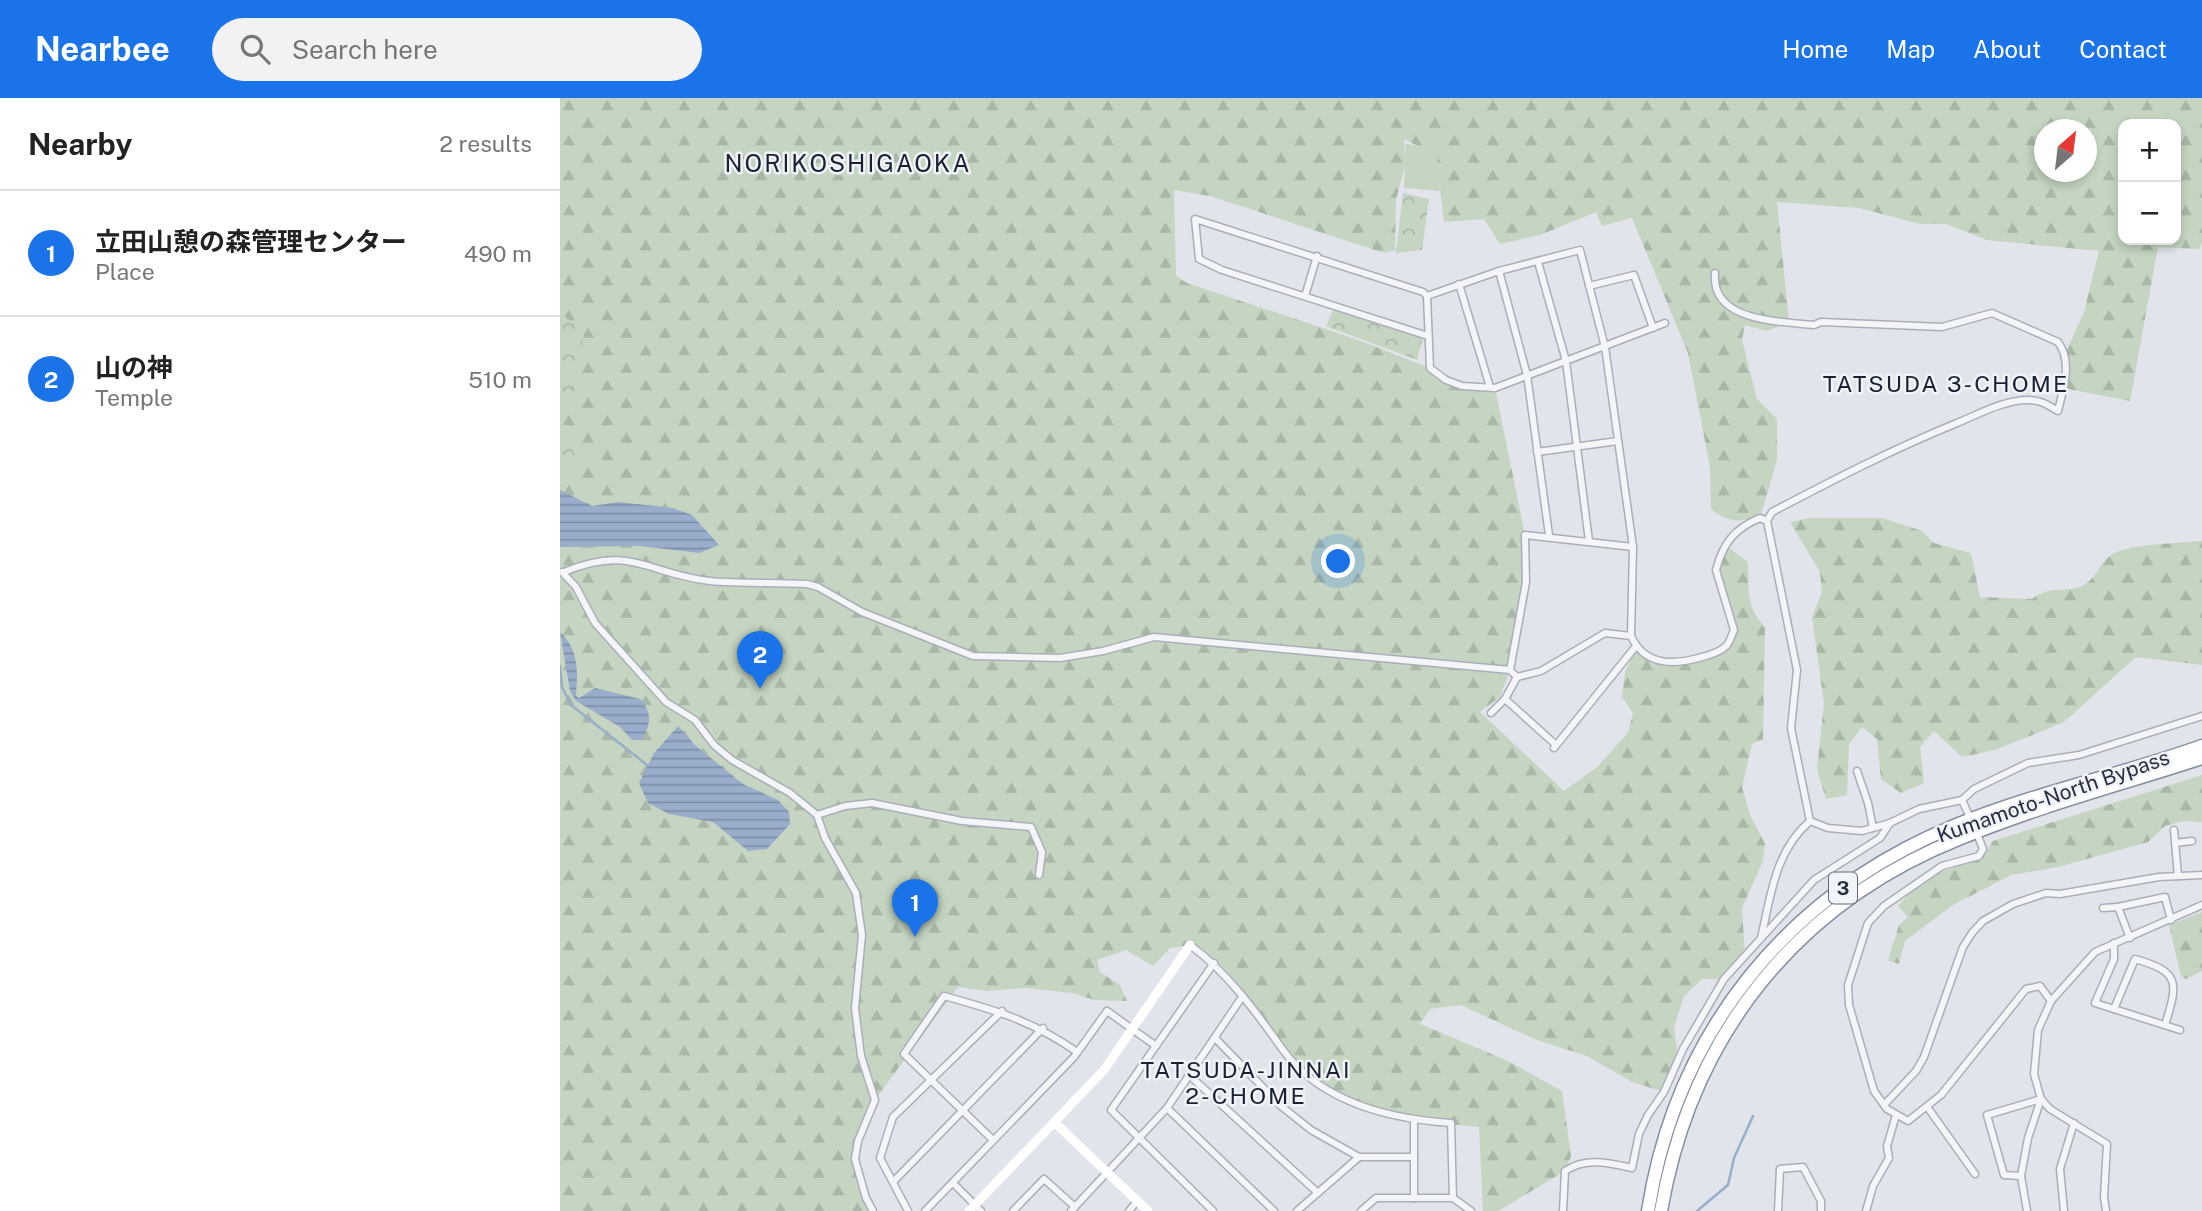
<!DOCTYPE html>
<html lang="en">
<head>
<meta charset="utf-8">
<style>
  :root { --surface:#fff; --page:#f2f2f2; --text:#222; --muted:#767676; --line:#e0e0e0; --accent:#1a73e8 }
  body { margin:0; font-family:"Public Sans","Noto Sans JP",sans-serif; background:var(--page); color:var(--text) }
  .controls { position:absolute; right:21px; top:21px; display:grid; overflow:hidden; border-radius:14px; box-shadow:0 4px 10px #0003 }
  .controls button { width:63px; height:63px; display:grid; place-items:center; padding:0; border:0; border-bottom:2px solid var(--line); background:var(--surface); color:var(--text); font:35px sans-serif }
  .compass { position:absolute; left:1474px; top:21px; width:63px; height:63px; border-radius:50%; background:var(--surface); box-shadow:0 4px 10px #0003; rotate:28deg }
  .you { position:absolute; left:779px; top:464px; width:24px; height:24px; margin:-18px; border:5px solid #fff; border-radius:50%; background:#1a73e8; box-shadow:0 0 0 10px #1a73e833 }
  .badge { display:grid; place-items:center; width:46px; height:46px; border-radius:50%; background:var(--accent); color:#fff; font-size:23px; font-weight:700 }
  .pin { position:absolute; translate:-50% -58px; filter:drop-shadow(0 2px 4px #0008) }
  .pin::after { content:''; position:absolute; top:37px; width:24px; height:21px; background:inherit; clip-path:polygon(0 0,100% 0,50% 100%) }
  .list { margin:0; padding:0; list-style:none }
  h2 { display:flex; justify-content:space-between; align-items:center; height:91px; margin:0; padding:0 28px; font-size:30px }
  h2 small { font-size:23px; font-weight:400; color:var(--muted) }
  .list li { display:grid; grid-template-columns:46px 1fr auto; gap:21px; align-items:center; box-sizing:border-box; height:126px; padding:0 28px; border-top:2px solid var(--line) }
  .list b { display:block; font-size:26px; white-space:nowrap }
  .list p { margin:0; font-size:23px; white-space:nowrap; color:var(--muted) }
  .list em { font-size:23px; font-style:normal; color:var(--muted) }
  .icon { flex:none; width:38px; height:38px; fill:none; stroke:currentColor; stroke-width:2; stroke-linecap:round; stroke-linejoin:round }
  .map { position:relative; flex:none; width:1642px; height:1113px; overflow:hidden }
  header { display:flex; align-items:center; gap:42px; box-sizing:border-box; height:98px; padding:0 35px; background:var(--accent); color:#fff }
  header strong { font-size:33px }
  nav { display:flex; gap:38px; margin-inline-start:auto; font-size:24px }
  .search { width:490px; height:63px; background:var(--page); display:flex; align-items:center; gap:18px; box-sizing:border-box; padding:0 24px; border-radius:38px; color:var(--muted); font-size:26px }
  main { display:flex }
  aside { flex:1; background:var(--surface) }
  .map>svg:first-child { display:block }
</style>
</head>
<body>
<header>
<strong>Nearbee</strong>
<div class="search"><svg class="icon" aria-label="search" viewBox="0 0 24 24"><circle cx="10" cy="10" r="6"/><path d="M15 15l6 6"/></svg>Search here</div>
<nav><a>Home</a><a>Map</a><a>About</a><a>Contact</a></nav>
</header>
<main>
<aside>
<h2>Nearby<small>2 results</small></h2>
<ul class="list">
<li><span class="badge">1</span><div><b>立田山憩の森管理センター</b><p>Place</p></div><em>490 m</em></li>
<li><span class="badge">2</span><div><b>山の神</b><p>Temple</p></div><em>510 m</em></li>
</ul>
</aside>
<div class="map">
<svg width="1642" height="1113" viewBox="0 0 1642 1113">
  <defs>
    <pattern id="forest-firs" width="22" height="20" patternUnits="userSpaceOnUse" patternTransform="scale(1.75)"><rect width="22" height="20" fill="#c5d5c1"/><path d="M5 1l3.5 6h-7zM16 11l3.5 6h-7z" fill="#a9b7a7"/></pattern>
    <pattern id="park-crowns" width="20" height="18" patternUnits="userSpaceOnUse" patternTransform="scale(1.75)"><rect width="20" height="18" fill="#c5d5c1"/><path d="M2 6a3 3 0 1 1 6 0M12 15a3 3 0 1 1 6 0" fill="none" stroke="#a9b7a7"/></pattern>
    <pattern id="water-rules" width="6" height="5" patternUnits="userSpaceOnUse" patternTransform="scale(1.75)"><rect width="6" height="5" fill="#9aaecc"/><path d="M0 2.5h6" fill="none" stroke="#7e8ea7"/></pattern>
  </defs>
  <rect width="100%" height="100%" fill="#e1e4ea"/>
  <g fill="url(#forest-firs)" fill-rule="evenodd">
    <path d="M0,0H1642V144L1639,151L1598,149L1570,303L1503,290L1504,258L1524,214L1539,153L1427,142L1386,126H1360L1299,110L1217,104L1229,224L1207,233L1185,227L1182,242L1197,301L1217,321V362L1200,420C1179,423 1168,425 1151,411L1150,369L1128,255L1072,120L1042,128L1036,114L980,137L940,146L924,121L884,124L876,57L844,41L846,64L836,102L835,152L824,155L650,98L614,92L616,178L627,185L790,239L870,270L892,285L935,290L965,437L967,467L950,572L940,599L920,614L1004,693L1037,669L1068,635L1073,615L1062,599L1065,575L1076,548L1106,566L1160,552L1174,531L1159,462L1165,447L1188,464C1189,491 1185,508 1205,529L1203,641L1192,646L1182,689L1190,717L1205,746L1203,763L1182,810L1185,859L1164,881H1142L1124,898L1114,929L1118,962L1104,994L1072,984L1027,958L974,941L901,907L870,911L860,926L948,963L1002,993L1011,1058L1005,1073L938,1113H923L919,1029L854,1023L778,998L735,965L682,899L630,847L610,850L593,868L566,852L537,862L540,874L560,887L567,903L534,902L513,895L464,890L426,893L398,889L315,1002L295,1061L313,1113H0ZM1563,26H1616V142H1563ZM1484,32H1526V74H1484Z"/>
    <path d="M1250,420H1322L1362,433L1374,445L1411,455L1420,499L1472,501C1491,486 1507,496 1524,487C1536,480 1540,466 1550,458C1562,446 1623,445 1642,443V567L1576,559L1504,624L1435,652L1402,659L1374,633L1360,649L1364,685L1341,695L1321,681L1317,641L1302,629L1289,646L1287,697L1266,701L1257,672L1264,605L1252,519L1262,494L1260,474L1230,424Z"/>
    <path d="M1642,677V724L1624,723L1605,728L1588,744L1498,769L1451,777L1393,807L1345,843L1339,866L1328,862L1339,827L1348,819L1338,808C1348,796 1358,786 1372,778C1398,765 1418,770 1433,743Z"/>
    <polygon points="1642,814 1642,873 1626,881 1621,878 1609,827"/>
  </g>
  <g fill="url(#park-crowns)">
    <polygon points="843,95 869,101 862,152 836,155"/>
    <polygon points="773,212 863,240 857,262 766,228"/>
    <polygon points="0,216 25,233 11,293 0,323"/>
    <polygon points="0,330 21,368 0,366"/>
  </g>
  <polygon fill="#c5d5c1" points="846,46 877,50 880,93 844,90"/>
  <g fill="url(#water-rules)">
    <polygon points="0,392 32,408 58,404 113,410 132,417 159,447 139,455 80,448 0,449"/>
    <path d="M0,534C19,551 18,575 16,598L19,600L35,590L80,601C93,615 91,628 81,642H72L60,629L16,603L10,593Z"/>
    <polygon points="118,628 136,648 183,686 218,702 229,714 230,726 207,751 188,753 153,724 109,716 88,705 79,685 94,655"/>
  </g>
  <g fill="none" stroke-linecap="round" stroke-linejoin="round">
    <g stroke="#9aaecc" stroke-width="2.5">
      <polyline points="0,568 2,589 11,607 87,667"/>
      <polyline points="1137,1113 1168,1087 1174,1060 1193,1018"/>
    </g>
    <defs>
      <g id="street">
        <polyline points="978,164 1006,263 1029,443"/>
        <polyline points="939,173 967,277 989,437"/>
        <path d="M1155,175C1151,224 1218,223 1254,227L1261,224L1382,229L1432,215L1498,244C1513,264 1503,291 1498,313C1488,307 1481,302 1468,302C1444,302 1419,316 1397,325C1333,351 1273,382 1212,414L1207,423"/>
        <polyline points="899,186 930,289"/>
        <polyline points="1029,188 1074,177 1093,230"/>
        <polyline points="745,198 757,158"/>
        <path d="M867,198L939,173L1020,152L1045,249L1073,449L1071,538C1085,569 1115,567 1142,559C1150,557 1161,554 1167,547C1170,543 1172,536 1174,532L1156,472C1163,445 1175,430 1200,420L1207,423"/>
        <polyline points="867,198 863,194 635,121 639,161 662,172 868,238"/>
        <polyline points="867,198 870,270 886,282 902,288 935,290 1105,225"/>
        <polyline points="977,354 1058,343"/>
        <polyline points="1207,423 1237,572 1231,630 1250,723"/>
        <polyline points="2,474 16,489 35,525 106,604 135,622 154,647 172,662 230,695 257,717 265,740 296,795 302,837 295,910 301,958 315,1002 298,1043 295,1061 306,1100 313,1113"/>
        <path d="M4,474C71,446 88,476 150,483C182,486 215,484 247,486L258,489L302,514L413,558L500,560L543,553L594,539L950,572L957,579L945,601L931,615"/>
        <polyline points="950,572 966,484 965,437 1073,449"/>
        <polyline points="957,579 981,573 1045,535 1071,538"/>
        <polyline points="945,601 996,647"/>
        <polyline points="994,650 1076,548"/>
        <polyline points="1297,673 1308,705 1313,730"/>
        <polyline points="1402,702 1412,724"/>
        <polyline points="257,717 285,708 312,705 402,723 471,729 482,754 479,777"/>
        <polyline points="1250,723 1268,730 1302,733 1330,725 1359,711 1402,702 1414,691 1468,665 1519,657 1642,618"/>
        <polyline points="1614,732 1618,778"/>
        <polyline points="1416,733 1423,751 1419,758 1382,768 1324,808 1308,825 1288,887 1289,907 1314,993 1327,1011 1348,1023 1381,997 1466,891 1480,888 1491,903"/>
        <polyline points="1615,745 1632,743"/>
        <polyline points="1543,810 1558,809"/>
        <path d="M1201,840C1211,797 1215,753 1250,723"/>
        <polyline points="1570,840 1558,809 1605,799 1611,822"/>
        <polyline points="1554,845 1554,861 1535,905 1620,932"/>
        <path d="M630,847C668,875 696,914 723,952C761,1004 830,1021 891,1025L893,1100"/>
        <path d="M1554,911L1575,861C1621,874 1618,885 1605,927"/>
        <polyline points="655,940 721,1008 751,1032 799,1059 854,1059"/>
        <polyline points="629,977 758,1095"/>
        <polyline points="1324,1007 1356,973 1364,959 1403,849 1412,835 1423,823 1453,806 1486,795 1500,796 1599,779 1642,777"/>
        <polyline points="607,1010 714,1113"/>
        <polyline points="1368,1010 1415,1076"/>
        <path d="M433,1042L344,956L384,898C435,912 473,923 517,954"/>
        <polyline points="1461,1078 1444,1077 1427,1017 1481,1001"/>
        <polyline points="333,1084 483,930"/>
        <polyline points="393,1085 421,1113"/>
        <polyline points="854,1100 854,1023"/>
        <polyline points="348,1113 320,1060 333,1019 442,913"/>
        <polyline points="365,1113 514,959 547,913 596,948"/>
        <polyline points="453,1113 484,1081 515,1109"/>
        <polyline points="511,1113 607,1010 682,899"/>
        <polyline points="569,1113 577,1103"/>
        <polyline points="653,1113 551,1012 654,865"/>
        <polyline points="737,1113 799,1059"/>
        <polyline points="801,1113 816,1100 893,1100 911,1113"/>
        <path d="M1003,1113L1005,1073C1026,1059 1049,1065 1072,1070L1079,1036L1088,1017L1104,994L1123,951L1164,881L1254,782L1320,740L1330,725"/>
        <polyline points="1218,1113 1220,1071 1243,1069 1261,1103 1261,1113"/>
        <polyline points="1306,1113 1313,1088 1329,1060 1327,1048 1336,1017"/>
        <polyline points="1467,1113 1461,1078 1468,1040 1481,1001"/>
        <polyline points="1504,1113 1500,1071 1514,1025"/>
        <polyline points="1546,1113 1544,1099 1547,1046 1490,1011 1481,1001 1474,976 1478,932 1491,903 1535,854 1642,807"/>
      </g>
      <g id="highway">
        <path d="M1088,1113C1116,934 1227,797 1394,728C1474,695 1561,677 1642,648"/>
        <path d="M1101,1113C1131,938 1235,806 1401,740C1479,708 1562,686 1642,660"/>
      </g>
    </defs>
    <use href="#street" stroke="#aaaeb8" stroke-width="9"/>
    <use href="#highway" stroke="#878fa2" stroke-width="15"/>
    <use href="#street" stroke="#f4f5f8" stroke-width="6"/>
    <g stroke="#fff" stroke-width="9">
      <polyline points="495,1025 588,1113"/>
      <polyline points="409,1113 544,972 630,847"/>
    </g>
    <use href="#highway" stroke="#fff" stroke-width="12"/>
  </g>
  <g text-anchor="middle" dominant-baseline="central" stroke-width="5" stroke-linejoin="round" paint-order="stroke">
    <rect fill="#f0f3f7" stroke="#646a79" stroke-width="2" x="1269" y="774.5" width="28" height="31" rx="5"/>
    <g font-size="19" font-weight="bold" fill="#283043">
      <text x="1283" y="790">3</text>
    </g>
    <g font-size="21" fill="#283043" stroke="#f0f3f7">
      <text transform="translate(1493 698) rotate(-19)">Kumamoto-North Bypass</text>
    </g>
    <g font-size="23" letter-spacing="2" fill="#1a2133" stroke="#f0f3f7">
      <text x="1386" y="285">TATSUDA 3-CHOME</text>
      <text x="686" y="971">TATSUDA-JINNAI<tspan x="686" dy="26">2-CHOME</tspan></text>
    </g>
    <g font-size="24" letter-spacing="2" fill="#1a2133" stroke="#f0f3f7">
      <text x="288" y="65">NORIKOSHIGAOKA</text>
    </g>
  </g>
</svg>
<div class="controls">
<button>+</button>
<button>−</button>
</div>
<svg class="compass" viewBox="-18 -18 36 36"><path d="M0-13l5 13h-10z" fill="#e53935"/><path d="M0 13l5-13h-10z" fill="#767676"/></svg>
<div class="you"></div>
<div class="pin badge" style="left:355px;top:839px">1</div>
<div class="pin badge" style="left:200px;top:591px">2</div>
</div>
</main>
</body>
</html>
